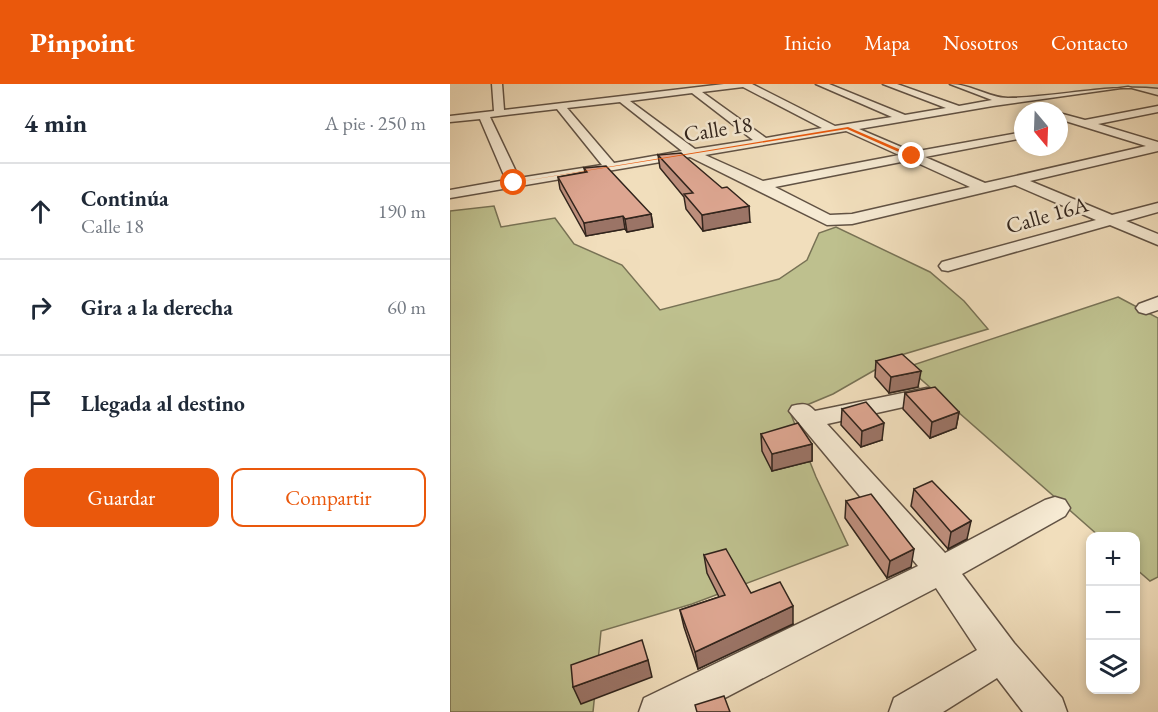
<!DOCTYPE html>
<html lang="es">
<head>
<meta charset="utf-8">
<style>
  :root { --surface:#fff; --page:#f2f2f3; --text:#1f2937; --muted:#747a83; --line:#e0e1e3; --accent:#ea580c }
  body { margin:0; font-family:"EB Garamond",serif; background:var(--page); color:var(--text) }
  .controls { position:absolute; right:18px; bottom:18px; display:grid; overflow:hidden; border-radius:12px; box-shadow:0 3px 9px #0003 }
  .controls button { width:54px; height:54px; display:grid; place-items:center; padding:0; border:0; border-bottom:2px solid var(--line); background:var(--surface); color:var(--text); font:30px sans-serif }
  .compass { position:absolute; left:564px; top:18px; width:54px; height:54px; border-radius:50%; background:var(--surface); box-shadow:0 3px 9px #0003; rotate:161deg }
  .stop { position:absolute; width:18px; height:18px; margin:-14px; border:4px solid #ea580c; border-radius:50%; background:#fff }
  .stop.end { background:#ea580c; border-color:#fff; box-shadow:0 2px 6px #0008 }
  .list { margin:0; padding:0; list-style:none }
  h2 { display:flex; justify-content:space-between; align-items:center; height:78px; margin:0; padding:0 24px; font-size:26px }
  h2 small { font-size:20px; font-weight:400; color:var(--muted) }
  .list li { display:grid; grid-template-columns:39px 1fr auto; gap:18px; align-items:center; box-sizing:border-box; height:96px; padding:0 24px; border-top:2px solid var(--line) }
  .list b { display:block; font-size:22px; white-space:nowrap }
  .list p { margin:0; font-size:20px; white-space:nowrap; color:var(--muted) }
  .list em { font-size:20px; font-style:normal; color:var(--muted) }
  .actions { display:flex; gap:12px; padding:18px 24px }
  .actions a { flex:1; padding:14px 0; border:2px solid var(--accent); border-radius:12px; text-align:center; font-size:21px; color:var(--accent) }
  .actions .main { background:var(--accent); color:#fff }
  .icon { flex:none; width:33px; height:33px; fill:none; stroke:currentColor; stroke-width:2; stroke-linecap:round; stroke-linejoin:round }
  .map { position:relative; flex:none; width:708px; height:628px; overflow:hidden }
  header { display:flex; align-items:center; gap:36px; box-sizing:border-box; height:84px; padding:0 30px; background:var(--accent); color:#fff }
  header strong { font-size:28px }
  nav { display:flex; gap:33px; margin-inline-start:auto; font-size:21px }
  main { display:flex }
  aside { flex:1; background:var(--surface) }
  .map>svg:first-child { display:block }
</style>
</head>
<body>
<header>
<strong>Pinpoint</strong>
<nav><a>Inicio</a><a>Mapa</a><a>Nosotros</a><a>Contacto</a></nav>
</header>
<main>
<aside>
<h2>4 min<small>A pie · 250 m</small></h2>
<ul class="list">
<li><svg class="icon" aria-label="ahead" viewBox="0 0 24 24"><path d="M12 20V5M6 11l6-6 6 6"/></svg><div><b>Continúa</b><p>Calle 18</p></div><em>190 m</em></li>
<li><svg class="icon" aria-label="right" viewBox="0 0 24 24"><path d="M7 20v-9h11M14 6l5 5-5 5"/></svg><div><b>Gira a la derecha</b></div><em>60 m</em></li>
<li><svg class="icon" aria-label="arrive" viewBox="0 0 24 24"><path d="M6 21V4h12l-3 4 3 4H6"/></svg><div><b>Llegada al destino</b></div></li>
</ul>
<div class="actions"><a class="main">Guardar</a><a>Compartir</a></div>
</aside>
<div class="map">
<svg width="708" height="628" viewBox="0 0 708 628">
  <rect width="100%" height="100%" fill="#f1debc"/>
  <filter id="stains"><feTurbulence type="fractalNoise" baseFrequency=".00333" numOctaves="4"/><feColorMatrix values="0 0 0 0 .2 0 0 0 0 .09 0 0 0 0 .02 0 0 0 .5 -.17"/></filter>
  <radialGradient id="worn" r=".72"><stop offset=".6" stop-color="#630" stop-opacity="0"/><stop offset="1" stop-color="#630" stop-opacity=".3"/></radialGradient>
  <g fill="#bec08e" stroke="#787255" stroke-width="1.5">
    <polygon points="44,122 51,143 105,134 124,160 172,181 210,226 329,195 357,176 369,149 386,143 480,188 514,217 538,245 451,271 383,310 340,328 366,393 398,461 242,520 151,547 143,628 0,628 0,127"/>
    <polygon points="668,213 708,234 708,493 700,497 686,485 686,452 649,452 457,283"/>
  </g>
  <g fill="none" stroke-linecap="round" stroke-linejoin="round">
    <defs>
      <g id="street">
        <path d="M42,0H52L54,26L274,0H302L385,42L442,33L366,0H379L455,31L496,24L433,0H447L509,22L542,16L500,0C521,0 539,14 558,14C609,13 657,0 708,5V11L678,3L543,22L409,45L463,68L573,48V54L475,73L535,99L696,62L609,35V29L635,36L708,22V28L648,40L708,58V67L580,97L662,131L708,119V128L676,137L708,150V161L660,141L498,187L492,186L489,182L492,178L646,136L565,101L402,140L377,141L240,73L0,114V106L56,96L30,35L0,38V32L44,27ZM293,3L372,44L316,54L252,8ZM242,9L303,56L245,65L180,17ZM170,18L232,67L164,79L117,24ZM107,25L152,81L69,94L40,33ZM396,47L449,71L313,97L255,71ZM461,76L520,103L402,130L380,131L325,103Z"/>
        <polygon points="708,213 708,226 696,230 689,228 686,224 689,220"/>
        <path d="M477,304L485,306L489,311L485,316L377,340L495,469L595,416L605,413L615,416L620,424L615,432L512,490L564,559L612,614L617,628H573L547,594L493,628H439L444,614L527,566L486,504L248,628H189L194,614L468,482L339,327L342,322C352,319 358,319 365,327Z"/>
      </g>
    </defs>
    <use href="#street" stroke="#615244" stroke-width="3"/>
    <use href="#street" fill="#f6ead3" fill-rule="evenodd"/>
  </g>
  <g fill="#be8f7d" stroke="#31241c" stroke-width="1.5">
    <polygon points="208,71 300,138 253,147 236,125 234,113 210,84"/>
    <polygon points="134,84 201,130 203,143 177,148 175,145 136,152 110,105 108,93 135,88"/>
    <polygon points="426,277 468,303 439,309 425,293"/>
    <polygon points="455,309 509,328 506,344 480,354 453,325"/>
    <polygon points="392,325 432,356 411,363 391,341"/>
    <polygon points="311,350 362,360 362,377 322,387 312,367"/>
    <polygon points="464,405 517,455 498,465 461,422"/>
    <polygon points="396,417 461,483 437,494 395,434"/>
    <polygon points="254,471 301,509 343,540 248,585 234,543 230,526 269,513 257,489"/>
  </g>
  <g fill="#9b7466" stroke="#31241c" stroke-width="1.5">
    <polygon points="299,122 300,138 253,147 252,131"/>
    <polygon points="201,130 203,143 177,148 175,135"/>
    <polygon points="173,132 175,145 136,152 134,139"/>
    <polygon points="471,287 468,303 439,309 441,293"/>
    <polygon points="509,328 506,344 480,354 482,338"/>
    <polygon points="434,339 432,356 411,363 412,347"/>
    <polygon points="362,360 362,377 322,387 322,370"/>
    <polygon points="521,437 517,455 498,465 501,448"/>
    <polygon points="464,465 461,483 437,494 440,477"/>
    <polygon points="343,522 343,540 248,585 245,568"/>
    <polygon points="198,576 202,593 131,620 123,603"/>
  </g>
  <g fill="#dda691" stroke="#31241c" stroke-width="1.5">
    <polygon points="231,69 272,104 277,103 299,122 252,131 234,110 243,109 208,71"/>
    <polygon points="156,82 201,130 175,135 173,132 134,139 108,93 137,88 134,84"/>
    <polygon points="452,270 471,287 441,293 426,277"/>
    <polygon points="485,303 509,328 482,338 455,309"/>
    <polygon points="416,318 434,339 412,347 392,325"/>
    <polygon points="348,339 362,360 322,370 311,350"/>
    <polygon points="482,397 521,437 501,448 464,405"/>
    <polygon points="421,410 464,465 440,477 396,417"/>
    <polygon points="276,465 301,509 330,498 343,522 245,568 230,526 275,511 254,471"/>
    <polygon points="192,556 198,576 123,603 121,581"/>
    <polygon points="274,612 280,628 247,628 245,621"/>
  </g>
  <polygon fill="#ea580c" points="398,43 465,72 460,73 397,45 61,99"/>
  <g text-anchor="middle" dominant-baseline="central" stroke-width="5" stroke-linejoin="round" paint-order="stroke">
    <g font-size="22" fill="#31241c" stroke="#f6ead3">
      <text transform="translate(268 45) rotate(-9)">Calle 18</text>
      <text transform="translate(597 131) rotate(-16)">Calle 16A</text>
    </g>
  </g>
  <rect width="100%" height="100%" filter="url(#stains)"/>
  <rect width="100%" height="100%" fill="url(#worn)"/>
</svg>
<div class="controls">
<button>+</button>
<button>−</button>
<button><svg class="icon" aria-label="layers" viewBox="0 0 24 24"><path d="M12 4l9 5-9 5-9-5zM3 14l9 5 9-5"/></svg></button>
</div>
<svg class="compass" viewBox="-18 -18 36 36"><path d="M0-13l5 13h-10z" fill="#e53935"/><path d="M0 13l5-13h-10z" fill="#747a83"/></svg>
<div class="stop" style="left:64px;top:99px"></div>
<div class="stop end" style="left:462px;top:72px"></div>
</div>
</main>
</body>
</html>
